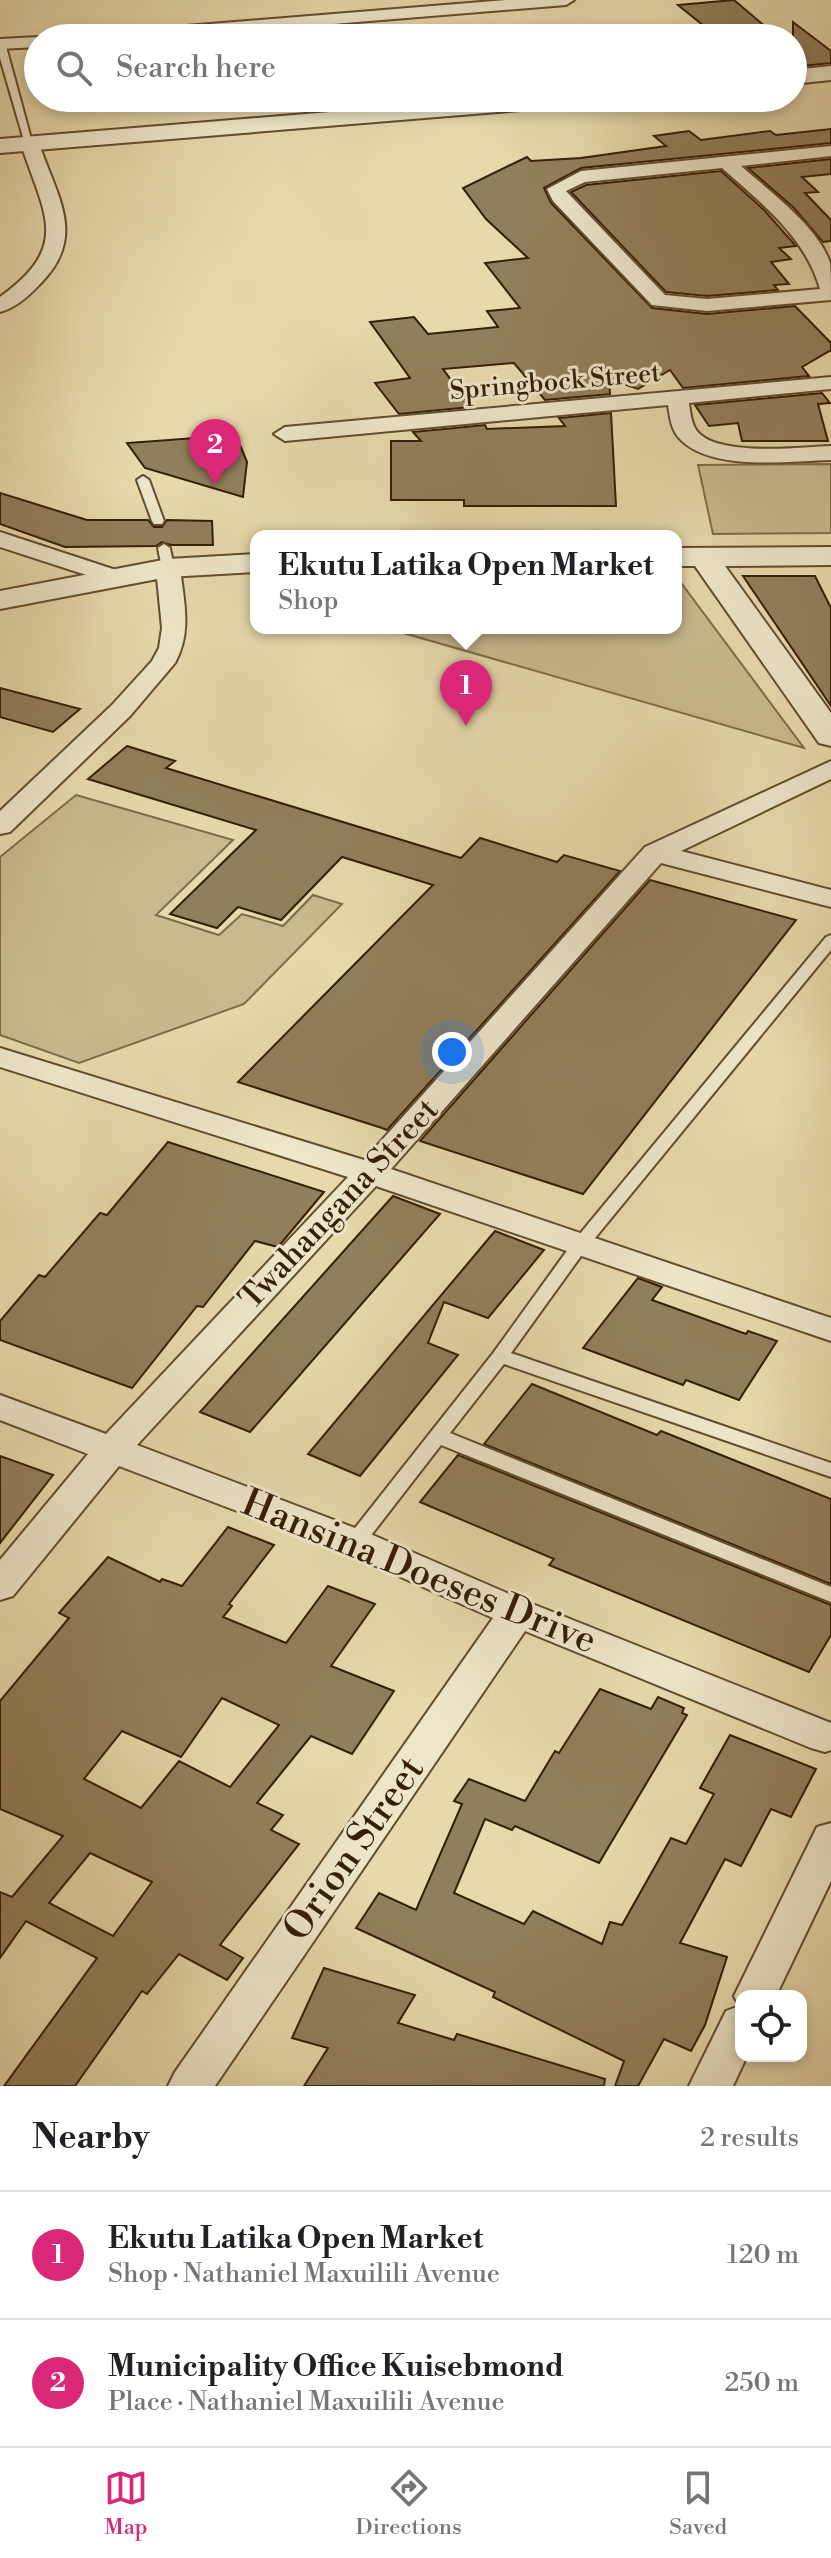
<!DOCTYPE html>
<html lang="en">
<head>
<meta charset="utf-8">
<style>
  :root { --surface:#fff; --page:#f2f2f2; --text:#202124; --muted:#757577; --line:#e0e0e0; --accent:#db2777 }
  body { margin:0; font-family:"Libre Bodoni",serif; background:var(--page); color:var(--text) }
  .controls { position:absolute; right:24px; bottom:24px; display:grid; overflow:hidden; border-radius:16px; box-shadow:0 4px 12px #0003 }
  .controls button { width:72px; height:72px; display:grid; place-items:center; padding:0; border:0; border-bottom:2px solid var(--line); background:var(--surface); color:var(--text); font:40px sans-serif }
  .you { position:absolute; left:452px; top:1052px; width:28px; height:28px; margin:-20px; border:6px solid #fff; border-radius:50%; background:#1a73e8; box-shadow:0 0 0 12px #1a73e833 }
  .badge { display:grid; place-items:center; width:52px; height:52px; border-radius:50%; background:var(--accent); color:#fff; font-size:26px; font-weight:700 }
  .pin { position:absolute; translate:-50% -66px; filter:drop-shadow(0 2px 4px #0008) }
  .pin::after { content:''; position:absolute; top:42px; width:28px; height:24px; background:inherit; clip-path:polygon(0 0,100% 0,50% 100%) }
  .popup { position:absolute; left:250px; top:530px; width:432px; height:104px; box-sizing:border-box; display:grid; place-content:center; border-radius:16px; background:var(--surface); filter:drop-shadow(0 2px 6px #0005); font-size:26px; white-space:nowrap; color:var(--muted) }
  .popup b { font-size:30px; color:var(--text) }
  .popup::after { content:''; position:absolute; left:50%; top:100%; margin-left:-16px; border:16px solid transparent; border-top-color:var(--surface) }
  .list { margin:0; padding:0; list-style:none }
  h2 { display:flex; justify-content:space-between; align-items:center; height:104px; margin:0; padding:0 32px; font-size:34px }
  h2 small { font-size:26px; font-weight:400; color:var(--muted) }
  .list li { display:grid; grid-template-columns:52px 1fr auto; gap:24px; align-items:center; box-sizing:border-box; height:128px; padding:0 32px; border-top:2px solid var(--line) }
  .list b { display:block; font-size:30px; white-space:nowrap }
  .list p { margin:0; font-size:26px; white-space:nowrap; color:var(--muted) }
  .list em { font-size:26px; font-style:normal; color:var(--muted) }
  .icon { flex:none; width:44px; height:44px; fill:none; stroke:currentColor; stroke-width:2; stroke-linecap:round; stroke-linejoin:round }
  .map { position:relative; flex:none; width:831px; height:2086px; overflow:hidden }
  .search { position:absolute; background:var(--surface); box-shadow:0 4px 12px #0003; left:24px; right:24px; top:24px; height:88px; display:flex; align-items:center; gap:20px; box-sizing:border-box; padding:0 28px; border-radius:44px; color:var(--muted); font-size:30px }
  .sheet { height:360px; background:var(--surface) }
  nav { display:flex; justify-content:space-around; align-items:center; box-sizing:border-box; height:112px; border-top:2px solid var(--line); background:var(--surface); font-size:22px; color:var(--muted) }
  nav a { display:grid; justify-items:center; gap:4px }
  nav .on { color:var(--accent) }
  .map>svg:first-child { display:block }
</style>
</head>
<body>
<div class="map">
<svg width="831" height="2086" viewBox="0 0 831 2086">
  <rect width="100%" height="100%" fill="#e7d9ac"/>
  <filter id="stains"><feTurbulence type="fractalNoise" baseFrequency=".0025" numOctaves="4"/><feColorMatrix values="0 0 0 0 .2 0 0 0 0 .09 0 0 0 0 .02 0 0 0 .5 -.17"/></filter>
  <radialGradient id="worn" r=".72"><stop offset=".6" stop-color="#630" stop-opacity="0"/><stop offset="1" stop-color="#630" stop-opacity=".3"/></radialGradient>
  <g fill="#c9b98f" stroke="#7e6c4a" stroke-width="2">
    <polygon points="831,464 831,533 713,534 698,465"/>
    <polygon points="676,576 804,748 386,628 676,628"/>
    <polygon points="76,795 233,840 156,915 219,935 242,914 283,926 313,895 342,904 244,1004 79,1063 0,1035 0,857"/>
  </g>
  <g fill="#917f5b" stroke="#341e04" stroke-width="2" fill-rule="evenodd">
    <polygon points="734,0 767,28 715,35 678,5"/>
    <polygon points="793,22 831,51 831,63 793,67"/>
    <polygon points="831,129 831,143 581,168 544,188 551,203 652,308 707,314 795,306 831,343 831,350 802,367 809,376 683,388 670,370 638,389 609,379 610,394 545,400 514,363 443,369 471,407 399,414 375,383 410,378 370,322 414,317 428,334 498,327 487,311 520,308 485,263 528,258 486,219 463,188 527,157 531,161 581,158 666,146 654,136 689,131 701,140 770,131 776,135"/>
    <polygon points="831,159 831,174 802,177 818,192 805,193 831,220 831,241 823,242 794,208 748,168"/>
    <polygon points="721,171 764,210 796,246 779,248 791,259 771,262 789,284 774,285 778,290 707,296 666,292 571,192 586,185"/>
    <polygon points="822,393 830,403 818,404 828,441 742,441 738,423 709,426 695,405"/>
    <polygon points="611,413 616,506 464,506 464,500 391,500 391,441 421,441 413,432 485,425 487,429 565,426 559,418"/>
    <polygon points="236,435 247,462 243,497 145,468 127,443"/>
    <polygon points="0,493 87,520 148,520 154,527 162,527 167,520 212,521 213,545 171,545 162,542 156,546 65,547 0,524"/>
    <polygon points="743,576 815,576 831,608 831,706"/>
    <polygon points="0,688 80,709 53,732 0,717"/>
    <polygon points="127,746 175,761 166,768 461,858 480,838 557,862 564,855 620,871 387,1130 382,1128 238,1082 433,885 342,857 281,920 238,907 217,928 170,914 256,830 88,779"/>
    <polygon points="650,880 796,920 583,1194 420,1141"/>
    <polygon points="168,1142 324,1192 278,1247 255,1241 203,1307 197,1306 132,1388 0,1340 0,1321 39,1275 45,1277 100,1213 107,1215"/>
    <polygon points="393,1196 440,1214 250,1432 200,1412"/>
    <polygon points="495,1231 544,1250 488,1318 444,1302 428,1343 458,1355 360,1476 308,1454"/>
    <polygon points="638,1278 662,1287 652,1300 746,1334 748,1331 777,1341 739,1400 686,1380 683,1385 583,1348"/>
    <polygon points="532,1384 657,1435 661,1431 831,1499 831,1584 484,1444"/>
    <polygon points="458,1455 831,1605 831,1635 809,1672 549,1565 554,1559 420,1502"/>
    <polygon points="0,1456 53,1475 0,1543"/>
    <path d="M228,1527L274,1545L229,1604L232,1606L223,1617L286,1643L328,1586L375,1604L331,1666L394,1691L352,1754L311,1736L257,1803L283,1815L271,1830L299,1844L220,1945L243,1958L227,1980L179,1954L147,1994L142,1991L75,2086H4L97,1958L26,1921L0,1958V1892L12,1897L63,1836L0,1809V1701L69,1618L59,1613L108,1557L160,1582L162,1579L182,1586ZM222,1698L279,1725L230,1787L179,1761L141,1808L84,1779L122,1731L181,1757ZM90,1853L152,1882L113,1936L49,1903Z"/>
    <polygon points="600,1689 651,1709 658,1697 684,1708 682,1713 687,1715 599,1863 515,1826 512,1830 485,1819 454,1893 524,1924 533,1911 602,1944 610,1922 622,1925 671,1838 686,1844 714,1794 700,1788 730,1735 816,1769 791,1817 771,1809 741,1866 725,1859 680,1943 727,1957 705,2025 691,2051 664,2039 638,2086 615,2086 624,2061 493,1997 495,1992 356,1928 379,1893 416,1910 462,1804 454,1801 469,1779 525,1801 555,1751 559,1753"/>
    <polygon points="324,1968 415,1995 398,2023 454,2040 457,2034 605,2079 604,2086 304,2086 328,2048 292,2038"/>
  </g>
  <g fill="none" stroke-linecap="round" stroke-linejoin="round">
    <defs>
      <g id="service">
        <polygon points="0,40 5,43 33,146 25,144 0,58"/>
        <polygon points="143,476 149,480 164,521 162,524 154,524 152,521 137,480"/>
        <polygon points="164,544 170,548 174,568 168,572 162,568 158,548"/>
        <polygon points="831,935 831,950 586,1249 511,1353 831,1463 831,1477 504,1364 450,1433 831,1587 831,1602 441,1445 362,1547 355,1549 348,1547 345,1542 348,1537 494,1352 574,1241 826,937"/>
      </g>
      <g id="minor">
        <polygon points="506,0 574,0 566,5 162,38 92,38 100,33"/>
        <polygon points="38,37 42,38 38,38 38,47 0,49 0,39"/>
        <path d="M30,139L39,144C57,197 87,236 41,283C30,295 16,308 0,312V297C72,245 44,215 21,144Z"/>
        <path d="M831,146V156L741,166C768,190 819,227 830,263C831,273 831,289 831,300L707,311L652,305L553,201L547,189L581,171ZM722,168C761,203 805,236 820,289L707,299L665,295L566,191L585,182Z"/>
        <path d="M831,377V389L689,403C690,411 691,421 695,428C711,458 801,447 831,446V460C790,461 711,472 680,439C671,430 670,417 668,405L285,441L274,434L285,427Z"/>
        <polygon points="0,532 122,572 126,577 122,582 114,584 0,547"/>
        <path d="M168,561L176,563L180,568C184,602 192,632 175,663L130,716L10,832L0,834V811L112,705L152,661L159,648L162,628L156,568L160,563Z"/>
        <polygon points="831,761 831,779 681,851 831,890 831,907 661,863 391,1169 831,1318 831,1341 376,1186 137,1445 368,1533 530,1603 831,1723 831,1750 825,1752 811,1748 525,1631 215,2086 168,2086 175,2072 493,1618 342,1551 119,1466 13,1596 0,1600 0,1560 88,1454 0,1420 0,1395 106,1434 348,1177 0,1067 0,1048 364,1160 645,847"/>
        <polygon points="831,1823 831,1881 776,1996 741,1996 741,2056 747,2056 733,2086 689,2086 726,2011 739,2006 734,1996 817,1827"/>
      </g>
      <g id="tertiary">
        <polygon points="831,66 831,80 793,84 793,70"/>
        <polygon points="500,98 593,98 582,105 0,153 0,139"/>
        <polygon points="831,547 831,565 725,566 831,713 831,746 819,743 695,566 676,566 676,548"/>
        <polygon points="256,554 256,572 168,577 0,609 0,591 168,559"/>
      </g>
    </defs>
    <use href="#service" stroke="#614d2e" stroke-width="4"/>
    <use href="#minor" stroke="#614d2e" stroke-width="4"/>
    <use href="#tertiary" stroke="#614d2e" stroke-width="4"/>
    <use href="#service" fill="#efe6c9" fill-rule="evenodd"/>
    <use href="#minor" fill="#efe6c9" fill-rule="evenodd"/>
    <use href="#tertiary" fill="#efe6c9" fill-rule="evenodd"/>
  </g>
  <g text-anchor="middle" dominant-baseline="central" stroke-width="6" stroke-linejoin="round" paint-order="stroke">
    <g font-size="26" fill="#341e04" stroke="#efe6c9">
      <text transform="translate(555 382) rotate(-5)">Springbock Street</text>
    </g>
    <g font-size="32" fill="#341e04" stroke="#efe6c9">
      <text transform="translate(339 1204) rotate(-47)">Twahangana Street</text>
    </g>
    <g font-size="38" fill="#341e04" stroke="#efe6c9">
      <text transform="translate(419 1572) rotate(22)">Hansina Doeses Drive</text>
      <text transform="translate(354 1849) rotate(-55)">Orion Street</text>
    </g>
  </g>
  <rect width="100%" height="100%" filter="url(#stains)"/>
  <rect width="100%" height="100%" fill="url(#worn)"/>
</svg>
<div class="controls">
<button><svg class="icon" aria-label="locate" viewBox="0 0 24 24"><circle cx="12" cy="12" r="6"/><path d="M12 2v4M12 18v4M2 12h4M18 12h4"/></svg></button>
</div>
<div class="you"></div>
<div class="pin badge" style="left:466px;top:726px">1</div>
<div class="popup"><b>Ekutu Latika Open Market</b>Shop</div>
<div class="pin badge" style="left:215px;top:485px">2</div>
<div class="search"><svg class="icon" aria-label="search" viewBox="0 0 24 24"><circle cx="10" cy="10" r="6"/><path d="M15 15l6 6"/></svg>Search here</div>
</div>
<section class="sheet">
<h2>Nearby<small>2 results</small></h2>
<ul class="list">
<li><span class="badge">1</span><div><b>Ekutu Latika Open Market</b><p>Shop · Nathaniel Maxuilili Avenue</p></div><em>120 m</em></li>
<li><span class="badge">2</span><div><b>Municipality Office Kuisebmond</b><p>Place · Nathaniel Maxuilili Avenue</p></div><em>250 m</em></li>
</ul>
</section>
<nav>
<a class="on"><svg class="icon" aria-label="map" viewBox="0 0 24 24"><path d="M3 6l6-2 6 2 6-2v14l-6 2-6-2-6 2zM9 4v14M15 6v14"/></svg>Map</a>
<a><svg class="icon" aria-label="directions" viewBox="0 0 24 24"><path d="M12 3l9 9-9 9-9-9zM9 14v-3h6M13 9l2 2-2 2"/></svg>Directions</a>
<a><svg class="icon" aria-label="saved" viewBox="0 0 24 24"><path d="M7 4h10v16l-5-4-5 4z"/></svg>Saved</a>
</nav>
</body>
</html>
